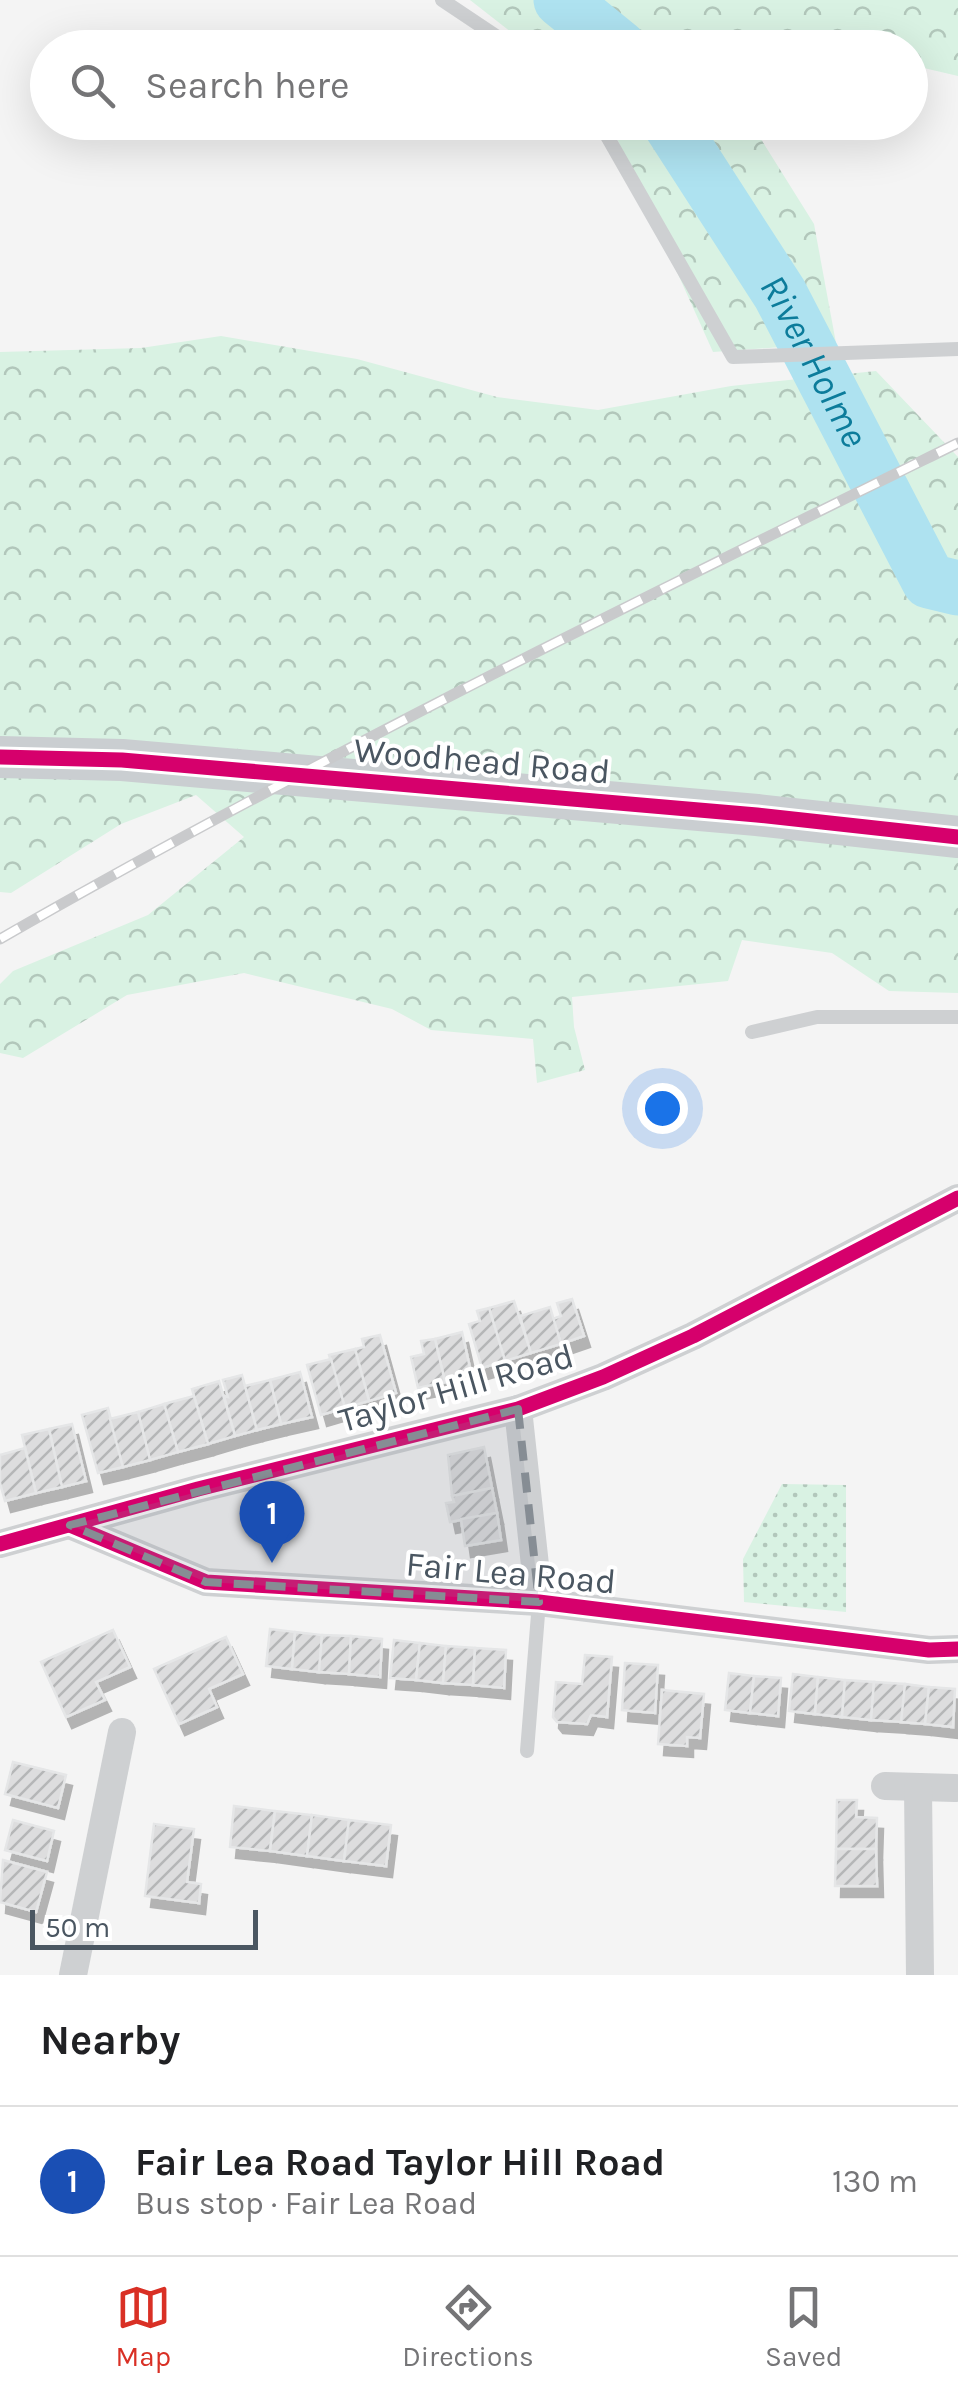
<!DOCTYPE html>
<html lang="en">
<head>
<meta charset="utf-8">
<style>
  :root { --surface:#fff; --page:#f2f2f2; --text:#202124; --muted:#757577; --line:#e0e0e0; --accent:#d93025 }
  body { margin:0; font-family:Karla,sans-serif; background:var(--page); color:var(--text) }
  .scale { position:absolute; left:30px; bottom:25px; width:228px; box-sizing:border-box; padding-left:10px; border:5px solid #4a5661; border-top:0; font-size:28px; line-height:35px; white-space:nowrap; color:#4a5661; -webkit-text-stroke:8px #fff; paint-order:stroke }
  .you { position:absolute; left:662px; top:1108px; width:35px; height:35px; margin:-25px; border:8px solid #fff; border-radius:50%; background:#1a73e8; box-shadow:0 0 0 15px #1a73e833 }
  .badge { display:grid; place-items:center; width:65px; height:65px; border-radius:50%; background:var(--accent); color:#fff; font-size:32px; font-weight:700 }
  .pin { position:absolute; translate:-50% -82px; filter:drop-shadow(0 2px 5px #0008) }
  .pin::after { content:''; position:absolute; top:52px; width:35px; height:30px; background:inherit; clip-path:polygon(0 0,100% 0,50% 100%) }
  .list { margin:0; padding:0; list-style:none }
  h2 { display:flex; justify-content:space-between; align-items:center; height:130px; margin:0; padding:0 40px; font-size:42px }
  h2 small { font-size:32px; font-weight:400; color:var(--muted) }
  .list li { display:grid; grid-template-columns:65px 1fr auto; gap:30px; align-items:center; box-sizing:border-box; height:150px; padding:0 40px; border-top:2px solid var(--line) }
  .list b { display:block; font-size:38px; white-space:nowrap }
  .list p { margin:0; font-size:32px; white-space:nowrap; color:var(--muted) }
  .list em { font-size:32px; font-style:normal; color:var(--muted) }
  .icon { flex:none; width:55px; height:55px; fill:none; stroke:currentColor; stroke-width:2; stroke-linecap:round; stroke-linejoin:round }
  .map { position:relative; flex:none; width:958px; height:1975px; overflow:hidden }
  .search { position:absolute; background:var(--surface); box-shadow:0 10px 40px #0002; left:30px; right:30px; top:30px; height:110px; display:flex; align-items:center; gap:25px; box-sizing:border-box; padding:0 35px; border-radius:55px; color:var(--muted); font-size:38px }
  .sheet { height:280px; background:var(--surface) }
  nav { display:flex; justify-content:space-around; align-items:center; box-sizing:border-box; height:140px; border-top:2px solid var(--line); background:var(--surface); font-size:28px; color:var(--muted) }
  nav a { display:grid; justify-items:center; gap:5px }
  nav .on { color:var(--accent) }
  .map>svg:first-child { display:block }
</style>
</head>
<body>
<div class="map">
<svg width="958" height="1975" viewBox="0 0 958 1975">
  <defs>
    <pattern id="grass-dots" width="8" height="8" patternUnits="userSpaceOnUse" patternTransform="scale(2.5)"><rect width="8" height="8" fill="#d9f2e3"/><path d="M2 2h.1M6 6h.1" fill="none" stroke="#b2c7bb" stroke-width="1.8" stroke-linecap="round"/></pattern>
    <pattern id="forest-crowns" width="20" height="18" patternUnits="userSpaceOnUse" patternTransform="scale(2.5)"><rect width="20" height="18" fill="#d9f2e3"/><path d="M2 6a3 3 0 1 1 6 0M12 15a3 3 0 1 1 6 0" fill="none" stroke="#b2c7bb"/></pattern>
    <pattern id="building-hatch" width="6" height="6" patternUnits="userSpaceOnUse" patternTransform="scale(2.5)"><rect width="6" height="6" fill="#ddddde"/><path d="M-1 1l2-2M0 6l6-6M5 7l2-2" fill="none" stroke="#b5b6b7"/></pattern>
    <filter id="shadow"><feDropShadow dx="6" dy="11" stdDeviation="0" flood-color="#0004"/></filter>
  </defs>
  <rect width="100%" height="100%" fill="#f4f4f4"/>
  <polygon fill="url(#grass-dots)" points="782,1484 846,1485 846,1612 744,1602 743,1559"/>
  <g fill="url(#forest-crowns)">
    <polygon points="470,0 958,0 958,76 911,65 910,48 831,47 792,39 780,48 530,47"/>
    <polygon points="610,123 751,123 814,224 836,343 713,352"/>
    <polygon points="221,336 357,359 497,397 598,410 731,386 876,371 958,457 958,993 889,991 832,953 742,940 728,981 572,997 574,1027 585,1070 537,1083 533,1039 431,1030 392,1009 244,973 127,995 23,1058 0,1053 0,984 13,971 148,915 244,837 196,795 121,824 11,893 0,892 0,352 141,348"/>
  </g>
  <g fill="none" stroke-linecap="round" stroke-linejoin="round">
    <g stroke="#aee2f0" stroke-width="55">
      <polyline points="561,0 620,48"/>
      <path id="s1" d="M669,122L780,294L929,581L958,588"/>
    </g>
  </g>
  <g fill="url(#building-hatch)" stroke="#e5e6e7" stroke-width="2.5" filter="url(#shadow)">
    <polygon points="572,1299 584,1336 561,1344 553,1319 561,1316 557,1303"/>
    <polygon points="514,1301 531,1353 505,1361 489,1308"/>
    <polygon points="550,1307 561,1344 531,1353 520,1316"/>
    <polygon points="489,1308 505,1361 482,1368 469,1324 480,1321 477,1311"/>
    <polygon points="462,1332 472,1377 445,1382 435,1339"/>
    <polygon points="380,1335 396,1393 369,1401 355,1349 364,1347 362,1339"/>
    <polygon points="435,1339 445,1382 418,1388 411,1357 424,1354 421,1341"/>
    <polygon points="355,1349 369,1401 345,1408 329,1355"/>
    <polygon points="331,1359 345,1408 321,1415 307,1365"/>
    <polygon points="300,1372 312,1417 281,1424 270,1380"/>
    <polygon points="242,1375 257,1430 235,1436 224,1396 228,1397 223,1380"/>
    <polygon points="270,1380 281,1424 257,1430 245,1386"/>
    <polygon points="219,1381 235,1436 208,1444 192,1389"/>
    <polygon points="194,1396 208,1444 178,1452 164,1404"/>
    <polygon points="164,1404 178,1452 150,1460 138,1412"/>
    <polygon points="108,1408 123,1467 98,1473 82,1415"/>
    <polygon points="138,1412 150,1460 123,1467 110,1419"/>
    <polygon points="72,1424 86,1481 62,1487 49,1429"/>
    <polygon points="49,1429 62,1487 36,1493 22,1435"/>
    <polygon points="484,1447 492,1488 452,1496 448,1455"/>
    <polygon points="25,1448 36,1493 5,1501 0,1483 0,1455"/>
    <polygon points="492,1488 497,1513 450,1522 446,1503 454,1502 452,1496"/>
    <polygon points="497,1513 501,1540 465,1546 461,1519"/>
    <polygon points="270,1629 295,1632 292,1669 266,1666"/>
    <polygon points="113,1630 130,1667 96,1682 105,1700 66,1717 41,1662"/>
    <polygon points="295,1632 322,1635 319,1672 292,1669"/>
    <polygon points="322,1635 351,1636 349,1674 319,1672"/>
    <polygon points="351,1636 382,1639 380,1677 349,1674"/>
    <polygon points="226,1637 243,1674 209,1689 217,1707 179,1724 154,1669"/>
    <polygon points="394,1640 420,1643 416,1680 390,1678"/>
    <polygon points="420,1643 446,1646 443,1683 416,1680"/>
    <polygon points="446,1646 475,1648 473,1685 443,1683"/>
    <polygon points="475,1648 506,1650 504,1688 473,1685"/>
    <polygon points="585,1655 612,1657 607,1717 591,1715 587,1724 557,1722 553,1717 556,1682 582,1684"/>
    <polygon points="625,1663 658,1665 655,1713 622,1710"/>
    <polygon points="729,1673 754,1676 750,1713 725,1710"/>
    <polygon points="793,1674 818,1677 815,1714 789,1711"/>
    <polygon points="754,1676 781,1678 778,1716 750,1713"/>
    <polygon points="818,1677 845,1680 842,1717 815,1714"/>
    <polygon points="845,1680 874,1682 871,1720 842,1717"/>
    <polygon points="874,1682 905,1684 903,1722 871,1720"/>
    <polygon points="905,1684 929,1687 925,1724 901,1722"/>
    <polygon points="929,1687 955,1689 953,1727 925,1724"/>
    <polygon points="662,1690 704,1694 700,1738 687,1737 687,1746 658,1744"/>
    <polygon points="13,1762 66,1775 58,1808 5,1794"/>
    <polygon points="837,1800 857,1800 856,1817 877,1818 876,1849 836,1849"/>
    <polygon points="234,1806 275,1811 270,1851 230,1847"/>
    <polygon points="275,1811 312,1815 307,1856 270,1851"/>
    <polygon points="312,1815 349,1820 344,1861 307,1856"/>
    <polygon points="13,1820 54,1831 47,1861 5,1850"/>
    <polygon points="349,1820 391,1825 386,1866 344,1861"/>
    <polygon points="154,1824 194,1829 187,1882 201,1884 199,1903 145,1896"/>
    <polygon points="836,1849 876,1849 877,1886 835,1886"/>
    <polygon points="3,1860 47,1872 36,1912 0,1902"/>
  </g>
  <g fill="none" stroke-linecap="round" stroke-linejoin="round">
    <g stroke="#ced0d2" stroke-width="14">
      <polyline points="442,0 514,48"/>
      <polyline points="599,122 733,357 958,349"/>
      <polyline points="752,1032 817,1017 958,1017"/>
      <polyline points="527,1751 539,1602"/>
    </g>
    <g stroke="#ced0d2" stroke-width="28">
      <polyline points="518,1409 539,1602"/>
      <polyline points="70,1525 206,1582 539,1602 929,1650 958,1649"/>
      <polyline points="0,1544 198,1489 518,1409 603,1377 693,1336 958,1198"/>
      <polyline points="885,1786 955,1788"/>
      <polyline points="918,1787 920,1975"/>
      <polyline points="73,1975 122,1732"/>
    </g>
    <polyline stroke="#caced1" stroke-width="42" points="0,757 122,760 757,815 958,837"/>
    <defs>
      <path id="rail" d="M0,939C312,760 635,602 958,443"/>
    </defs>
    <use href="#rail" stroke="#c9cacc" stroke-width="11"/>
    <use href="#rail" stroke="#fff" stroke-width="8" stroke-dasharray="22" stroke-linecap="butt"/>
    <defs>
      <g id="cycleway">
        <polyline points="0,757 122,760 757,815 958,837"/>
        <polyline points="70,1525 206,1582 539,1602 929,1650 958,1649"/>
        <polyline points="0,1544 198,1489 518,1409 603,1377 693,1336 958,1198"/>
      </g>
    </defs>
    <use href="#cycleway" stroke="#fff" stroke-width="21"/>
    <use href="#cycleway" stroke="#d6006c" stroke-width="15"/>
  </g>
  <path fill="#868d94" fill-opacity="0.2" stroke="#868d94" stroke-width="8" stroke-dasharray="20 12" stroke-linejoin="round" d="M518,1409L539,1602L206,1582L70,1525Z"/>
  <g text-anchor="middle" dominant-baseline="central" stroke-width="8" stroke-linejoin="round" paint-order="stroke">
    <g font-size="35" fill="#4a5661" stroke="#fff">
      <text transform="translate(482 761) rotate(5)">Woodhead Road</text>
      <text transform="translate(456 1388) rotate(-16)">Taylor Hill Road</text>
      <text transform="translate(511 1573) rotate(5)">Fair Lea Road</text>
    </g>
    <g font-size="38" font-style="italic" fill="#0c7c9b" stroke="#fff">
      <text stroke="none"><textPath href="#s1" startOffset="280">River Holme</textPath></text>
    </g>
  </g>
</svg>
<div class="scale">50 m</div>
<div class="you"></div>
<div class="pin badge" style="left:272px;top:1563px;background:#1a4fb4">1</div>
<div class="search"><svg class="icon" aria-label="search" viewBox="0 0 24 24"><circle cx="10" cy="10" r="6"/><path d="M15 15l6 6"/></svg>Search here</div>
</div>
<section class="sheet">
<h2>Nearby<small></small></h2>
<ul class="list">
<li><span class="badge" style="background:#1a4fb4">1</span><div><b>Fair Lea Road Taylor Hill Road</b><p>Bus stop · Fair Lea Road</p></div><em>130 m</em></li>
</ul>
</section>
<nav>
<a class="on"><svg class="icon" aria-label="map" viewBox="0 0 24 24"><path d="M3 6l6-2 6 2 6-2v14l-6 2-6-2-6 2zM9 4v14M15 6v14"/></svg>Map</a>
<a><svg class="icon" aria-label="directions" viewBox="0 0 24 24"><path d="M12 3l9 9-9 9-9-9zM9 14v-3h6M13 9l2 2-2 2"/></svg>Directions</a>
<a><svg class="icon" aria-label="saved" viewBox="0 0 24 24"><path d="M7 4h10v16l-5-4-5 4z"/></svg>Saved</a>
</nav>
</body>
</html>
